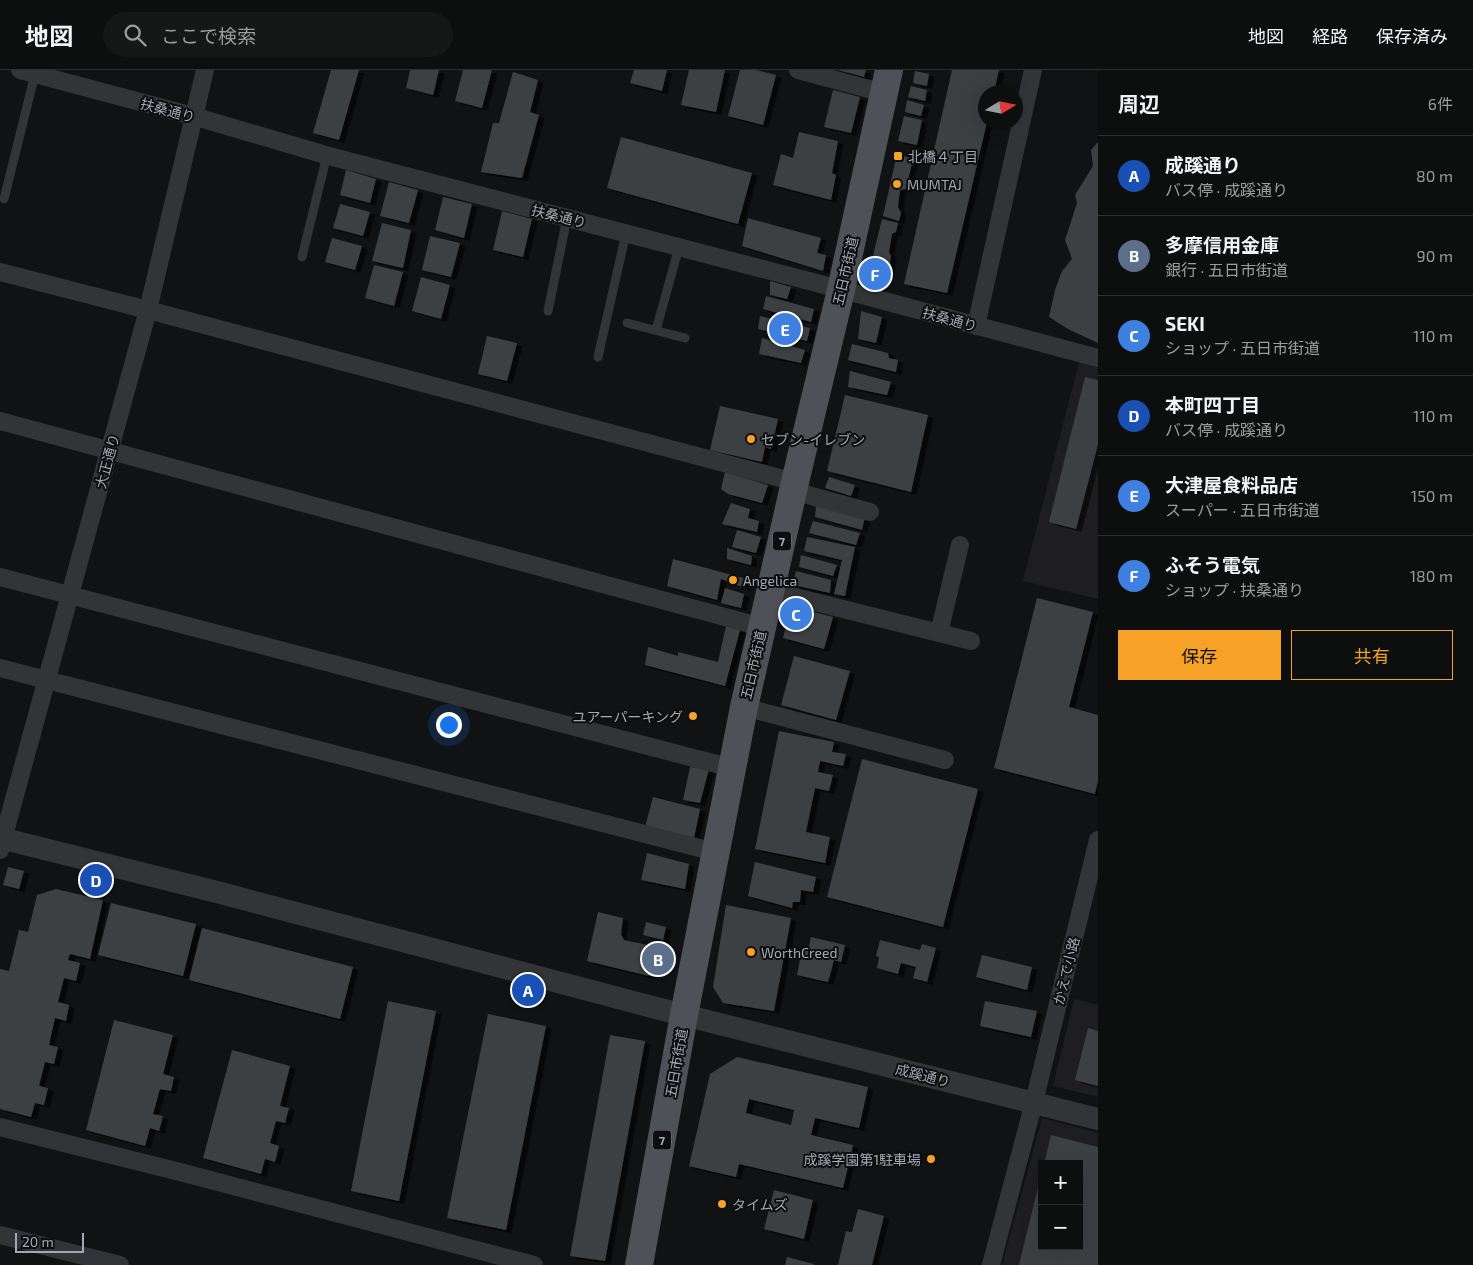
<!DOCTYPE html>
<html lang="ja">
<head>
<meta charset="utf-8">
<style>
  :root { --surface:#0d0e0e; --page:#161717; --text:#f1f3f6; --muted:#9a9c9e; --line:#2d2e2e; --accent:#f6a227 }
  body { margin:0; font-family:"Exo 2","Noto Sans JP",sans-serif; background:var(--page); color:var(--text) }
  .controls { position:absolute; right:15px; bottom:15px; display:grid; overflow:hidden; border-radius:0px; box-shadow:0 5px 20px #0002 }
  .controls button { width:45px; height:45px; display:grid; place-items:center; padding:0; border:0; border-bottom:1px solid var(--line); background:var(--surface); color:var(--text); font:25px sans-serif }
  .compass { position:absolute; left:978px; top:15px; width:45px; height:45px; border-radius:50%; background:var(--surface); box-shadow:0 5px 20px #0002; rotate:80deg }
  .scale { position:absolute; left:15px; bottom:12px; width:69px; box-sizing:border-box; padding-left:5px; border:2px solid #a2a9b4; border-top:0; font-size:14px; line-height:18px; white-space:nowrap; color:#a2a9b4; -webkit-text-stroke:4px #0d0d0e; paint-order:stroke }
  .you { position:absolute; left:448px; top:654px; width:18px; height:18px; margin:-12px; border:4px solid #fff; border-radius:50%; background:#1a73e8; box-shadow:0 0 0 8px #1a73e833 }
  .badge { display:grid; place-items:center; width:32px; height:32px; border-radius:50%; background:var(--accent); color:#fff; font-size:16px; font-weight:700 }
  .pin { position:absolute; translate:-50% -50%; border:2px solid #fff; box-shadow:0 1px 5px #0006 }
  .list { margin:0; padding:0; list-style:none }
  h2 { display:flex; justify-content:space-between; align-items:center; height:65px; margin:0; padding:0 20px; font-size:21px }
  h2 small { font-size:16px; font-weight:400; color:var(--muted) }
  .list li { display:grid; grid-template-columns:32px 1fr auto; gap:15px; align-items:center; box-sizing:border-box; height:80px; padding:0 20px; border-top:1px solid var(--line) }
  .list b { display:block; font-size:19px; white-space:nowrap }
  .list p { margin:0; font-size:16px; white-space:nowrap; color:var(--muted) }
  .list em { font-size:16px; font-style:normal; color:var(--muted) }
  .actions { display:flex; gap:10px; padding:15px 20px }
  .actions a { flex:1; padding:11px 0; border:1px solid var(--accent); border-radius:0px; text-align:center; font-size:18px; color:var(--accent) }
  .actions .main { background:var(--accent); color:#111 }
  .icon { flex:none; width:28px; height:28px; fill:none; stroke:currentColor; stroke-width:2; stroke-linecap:round; stroke-linejoin:round }
  .map { position:relative; flex:none; width:1098px; height:1195px; overflow:hidden }
  header { display:flex; align-items:center; gap:30px; box-sizing:border-box; height:70px; padding:0 25px; background:var(--surface); border-bottom:1px solid var(--line) }
  header strong { font-size:24px }
  nav { display:flex; gap:28px; margin-inline-start:auto; font-size:18px }
  .search { width:350px; height:45px; background:var(--page); display:flex; align-items:center; gap:12px; box-sizing:border-box; padding:0 18px; border-radius:28px; color:var(--muted); font-size:19px }
  main { display:flex }
  aside { flex:1; background:var(--surface) }
  .map>svg:first-child { display:block }
</style>
</head>
<body>
<header>
<strong>地図</strong>
<div class="search"><svg class="icon" aria-label="search" viewBox="0 0 24 24"><circle cx="10" cy="10" r="6"/><path d="M15 15l6 6"/></svg>ここで検索</div>
<nav><a>地図</a><a>経路</a><a>保存済み</a></nav>
</header>
<main>
<div class="map">
<svg width="1098" height="1195" viewBox="0 0 1098 1195">
  <defs>
    <filter id="shadow"><feDropShadow dx="5.5" dy="3" stdDeviation="0" flood-color="#0009"/></filter>
  </defs>
  <rect width="100%" height="100%" fill="#111213"/>
  <g fill="#1e1e20" fill-rule="evenodd">
    <polygon points="1079,292 1098,297 1098,529 1023,511"/>
    <polygon points="1074,929 1098,935 1098,1027 1053,1016"/>
    <path d="M1042,1048L1098,1063V1195H1002ZM1042,1094H1079V1176H1042Z"/>
  </g>
  <g fill="#3d3f43" fill-rule="evenodd" filter="url(#shadow)">
    <polygon points="331,0 359,0 339,70 313,63"/>
    <polygon points="410,0 439,0 433,25 406,18"/>
    <polygon points="463,0 492,0 482,38 455,31"/>
    <polygon points="634,0 667,0 662,21 630,13"/>
    <polygon points="689,0 725,0 716,42 681,35"/>
    <polygon points="740,0 756,0 776,5 763,55 728,46"/>
    <polygon points="838,0 866,0 864,7"/>
    <polygon points="952,0 999,0 994,22 986,22 986,52 987,52 947,223 904,214"/>
    <polygon points="915,1 929,4 927,16 913,13"/>
    <polygon points="513,2 538,10 530,42 539,45 522,108 481,102 493,53 499,53"/>
    <polygon points="911,16 927,20 925,31 908,27"/>
    <polygon points="833,20 860,27 851,63 824,57"/>
    <polygon points="907,30 924,35 921,46 905,42"/>
    <polygon points="904,46 922,50 917,75 898,71"/>
    <polygon points="799,62 838,71 832,103 836,105 831,130 773,115 781,84 793,88"/>
    <polygon points="621,67 752,103 738,154 607,118"/>
    <polygon points="1098,72 1098,273 1068,259 1049,247 1055,220 1062,201 1072,189 1065,170 1077,133 1075,125 1093,96 1091,80"/>
    <polygon points="897,84 913,89 906,119 900,120 898,137 901,143 899,151 883,146"/>
    <polygon points="346,100 376,109 370,133 340,125"/>
    <polygon points="389,112 418,120 409,153 380,146"/>
    <polygon points="443,127 472,134 464,168 435,160"/>
    <polygon points="340,134 370,142 363,166 333,158"/>
    <polygon points="502,141 532,149 523,187 493,180"/>
    <polygon points="748,148 821,168 817,183 826,185 823,201 742,176"/>
    <polygon points="882,149 898,153 896,162 892,164 889,182 891,186 888,204 882,206 880,218 866,214"/>
    <polygon points="382,153 411,160 403,198 372,191"/>
    <polygon points="430,166 460,173 451,207 422,200"/>
    <polygon points="332,168 362,176 355,200 325,192"/>
    <polygon points="374,195 403,202 394,236 365,228"/>
    <polygon points="421,207 450,215 441,249 412,241"/>
    <polygon points="770,211 791,217 787,229 770,225"/>
    <polygon points="766,226 814,239 811,252 763,239"/>
    <polygon points="861,241 882,247 876,273 858,269"/>
    <polygon points="760,246 810,258 807,271 758,259"/>
    <polygon points="487,266 517,273 507,311 478,304"/>
    <polygon points="762,268 805,280 801,293 759,284"/>
    <polygon points="852,274 888,283 889,288 898,290 896,302 848,290"/>
    <polygon points="850,301 891,312 887,325 848,317"/>
    <polygon points="1085,307 1098,310 1098,374 1076,459 1049,452"/>
    <polygon points="845,325 928,345 911,422 827,401"/>
    <polygon points="720,336 778,349 771,379 765,377 762,392 710,380"/>
    <polygon points="725,402 768,415 762,433 728,424 721,419"/>
    <polygon points="829,407 855,415 851,426 825,418"/>
    <polygon points="731,433 750,439 748,448 759,451 757,462 722,454"/>
    <polygon points="816,435 865,447 862,460 815,447"/>
    <polygon points="813,451 860,463 856,475 809,463"/>
    <polygon points="737,460 761,467 756,483 732,477"/>
    <polygon points="807,467 855,477 845,526 834,524 842,490 804,481"/>
    <polygon points="727,478 752,486 751,495 727,489"/>
    <polygon points="801,485 837,495 833,506 799,497"/>
    <polygon points="673,489 747,509 745,518 721,509 717,530 667,516"/>
    <polygon points="796,501 831,510 830,523 793,515"/>
    <polygon points="725,518 744,524 741,538 721,533"/>
    <polygon points="1037,528 1093,542 1069,637 1098,645 1098,710 1095,724 994,698"/>
    <polygon points="791,536 833,547 824,579 783,568"/>
    <polygon points="726,556 740,560 725,616 645,595 648,577 678,586 678,582 718,592"/>
    <polygon points="794,586 850,601 836,650 781,635"/>
    <polygon points="779,661 834,672 832,682 846,684 843,696 820,691 818,702 833,705 829,721 815,718 806,762 830,767 825,793 755,779"/>
    <polygon points="862,689 978,719 943,857 827,827"/>
    <polygon points="690,697 709,699 700,733 683,730"/>
    <polygon points="653,727 700,739 694,768 645,757"/>
    <polygon points="647,783 689,794 685,819 641,810"/>
    <polygon points="755,792 816,807 813,822 801,820 800,832 793,832 792,838 748,826"/>
    <polygon points="8,797 24,801 19,819 3,815"/>
    <polygon points="56,819 103,830 90,889 70,884 68,890 80,893 76,911 64,908 58,932 69,935 66,951 55,948 49,975 58,977 54,994 45,992 39,1016 48,1018 44,1035 35,1033 31,1047 0,1039 0,899 9,901 19,860 28,862 37,825"/>
    <polygon points="111,833 196,854 183,906 98,885"/>
    <polygon points="726,835 791,848 774,941 723,933 713,917"/>
    <polygon points="598,842 623,848 621,864 624,870 667,879 669,895 649,906 587,891"/>
    <polygon points="646,852 666,857 663,870 643,865"/>
    <polygon points="202,858 353,897 340,949 189,910"/>
    <polygon points="811,867 845,875 841,892 834,890 828,912 797,905 802,879 808,880"/>
    <polygon points="880,870 920,880 922,874 936,878 927,912 913,908 916,897 901,893 898,904 877,898 879,887 876,886"/>
    <polygon points="982,885 1032,897 1027,920 976,907"/>
    <polygon points="388,931 436,941 399,1131 351,1121"/>
    <polygon points="985,931 1037,941 1031,967 980,956"/>
    <polygon points="488,944 546,956 506,1160 447,1148"/>
    <polygon points="114,950 173,965 163,1004 174,1007 171,1021 160,1019 153,1044 163,1046 159,1061 150,1058 145,1076 86,1060"/>
    <polygon points="1088,958 1098,961 1098,1016 1075,1010"/>
    <polygon points="610,965 645,971 605,1191 570,1186"/>
    <polygon points="232,980 290,996 280,1036 289,1038 285,1053 276,1051 270,1073 279,1076 275,1092 265,1089 261,1104 203,1088"/>
    <path d="M737,987L868,1017L859,1058L815,1048L811,1065L853,1075L843,1118L739,1094L736,1107L689,1096L710,1004ZM749,1029L794,1040L791,1055L746,1043Z"/>
    <polygon points="1051,1065 1098,1077 1098,1195 1019,1195 1041,1105 1042,1176 1079,1176 1079,1094 1044,1094"/>
    <polygon points="774,1120 813,1130 804,1169 764,1159"/>
    <polygon points="858,1139 884,1146 872,1195 838,1195 846,1161 852,1162"/>
    <polygon points="787,1187 814,1194 814,1195 785,1195"/>
  </g>
  <g fill="none" stroke-linecap="round" stroke-linejoin="round">
    <g stroke="#323438" stroke-width="9">
      <polyline points="4,129 35,4"/>
      <polyline points="302,187 327,85"/>
      <polyline points="548,241 567,148"/>
      <polyline points="627,253 685,268"/>
      <polyline points="656,260 679,177"/>
      <polyline points="598,287 626,163"/>
    </g>
    <g stroke="#323438" stroke-width="18">
      <polyline points="20,0 193,46 329,86 828,216 1098,288"/>
      <polyline points="798,0 884,23"/>
      <polyline points="0,202 148,240 795,412"/>
      <polyline points="976,256 1033,0"/>
      <polyline points="0,351 762,557"/>
      <polyline points="793,421 870,442"/>
      <polyline points="0,507 732,698"/>
      <polyline points="771,521 971,571"/>
      <polyline points="939,563 960,475"/>
      <polyline points="0,598 715,782"/>
      <polyline points="744,637 945,690"/>
      <polyline points="0,780 148,240 205,0"/>
      <polyline points="0,1057 180,1102 534,1195"/>
      <polyline points="0,1165 120,1195"/>
      <polyline points="991,1195 1034,1032 1098,770"/>
    </g>
    <polyline stroke="#323438" stroke-width="22" points="0,768 217,822 656,938 1098,1049"/>
    <polyline stroke="#4e5157" stroke-width="28" points="639,1195 684,945 744,637 795,412 841,220 889,0"/>
  </g>
  <g fill="#f6a227" stroke="#0d0d0e" stroke-width="2">
    <rect x="893" y="81" width="10" height="10" rx="2.5"/>
    <circle cx="897" cy="114" r="5"/>
    <circle cx="751" cy="369" r="5"/>
    <circle cx="733" cy="510" r="5"/>
    <circle cx="693" cy="646" r="5"/>
    <circle cx="751" cy="882" r="5"/>
    <circle cx="931" cy="1089" r="5"/>
    <circle cx="722" cy="1134" r="5"/>
  </g>
  <g text-anchor="middle" dominant-baseline="central" stroke-width="4" stroke-linejoin="round" paint-order="stroke">
    <g fill="#0d0d0e" stroke="#757a82" stroke-width="1">
      <rect x="773" y="461.5" width="18" height="19" rx="4"/>
      <rect x="653" y="1060.5" width="18" height="19" rx="4"/>
    </g>
    <g font-size="12" font-weight="bold" fill="#a2a9b4">
      <text x="782" y="471">7</text>
      <text x="662" y="1070">7</text>
    </g>
    <g font-size="14" fill="#a2a9b4" stroke="#0d0d0e">
      <text transform="translate(168 40) rotate(15)">扶桑通り</text>
      <text transform="translate(559 146) rotate(14)">扶桑通り</text>
      <text transform="translate(845 201) rotate(-77)">五日市街道</text>
      <text transform="translate(950 249) rotate(15)">扶桑通り</text>
      <text transform="translate(107 391) rotate(-75)">大正通り</text>
      <text transform="translate(753 595) rotate(-77)">五日市街道</text>
      <text transform="translate(1066 901) rotate(-76)">かえで小路</text>
      <text transform="translate(676 993) rotate(-80)">五日市街道</text>
      <text transform="translate(923 1005) rotate(14)">成蹊通り</text>
    </g>
    <g font-size="14" fill="#a2a9b4" stroke="#0d0d0e" text-anchor="start">
      <text x="908" y="86">北橋４丁目</text>
      <text x="907" y="114">MUMTAJ</text>
      <text x="761" y="369">セブン-イレブン</text>
      <text x="743" y="510">Angelica</text>
      <text x="683" y="646" text-anchor="end">ユアーパーキング</text>
      <text x="761" y="882">WorthCreed</text>
      <text x="921" y="1089" text-anchor="end">成蹊学園第1駐車場</text>
      <text x="732" y="1134">タイムズ</text>
    </g>
  </g>
</svg>
<div class="controls">
<button>+</button>
<button>−</button>
</div>
<svg class="compass" viewBox="-18 -18 36 36"><path d="M0-13l5 13h-10z" fill="#e53935"/><path d="M0 13l5-13h-10z" fill="#9a9c9e"/></svg>
<div class="scale">20 m</div>
<div class="you"></div>
<div class="pin badge" style="left:528px;top:920px;background:#1a4fb4">A</div>
<div class="pin badge" style="left:658px;top:889px;background:#5c6f8a">B</div>
<div class="pin badge" style="left:796px;top:544px;background:#3f7fe0">C</div>
<div class="pin badge" style="left:96px;top:810px;background:#1a4fb4">D</div>
<div class="pin badge" style="left:785px;top:259px;background:#3f7fe0">E</div>
<div class="pin badge" style="left:875px;top:204px;background:#3f7fe0">F</div>
</div>
<aside>
<h2>周辺<small>6件</small></h2>
<ul class="list">
<li><span class="badge" style="background:#1a4fb4">A</span><div><b>成蹊通り</b><p>バス停 · 成蹊通り</p></div><em>80 m</em></li>
<li><span class="badge" style="background:#5c6f8a">B</span><div><b>多摩信用金庫</b><p>銀行 · 五日市街道</p></div><em>90 m</em></li>
<li><span class="badge" style="background:#3f7fe0">C</span><div><b>SEKI</b><p>ショップ · 五日市街道</p></div><em>110 m</em></li>
<li><span class="badge" style="background:#1a4fb4">D</span><div><b>本町四丁目</b><p>バス停 · 成蹊通り</p></div><em>110 m</em></li>
<li><span class="badge" style="background:#3f7fe0">E</span><div><b>大津屋食料品店</b><p>スーパー · 五日市街道</p></div><em>150 m</em></li>
<li><span class="badge" style="background:#3f7fe0">F</span><div><b>ふそう電気</b><p>ショップ · 扶桑通り</p></div><em>180 m</em></li>
</ul>
<div class="actions"><a class="main">保存</a><a>共有</a></div>
</aside>
</main>
</body>
</html>
